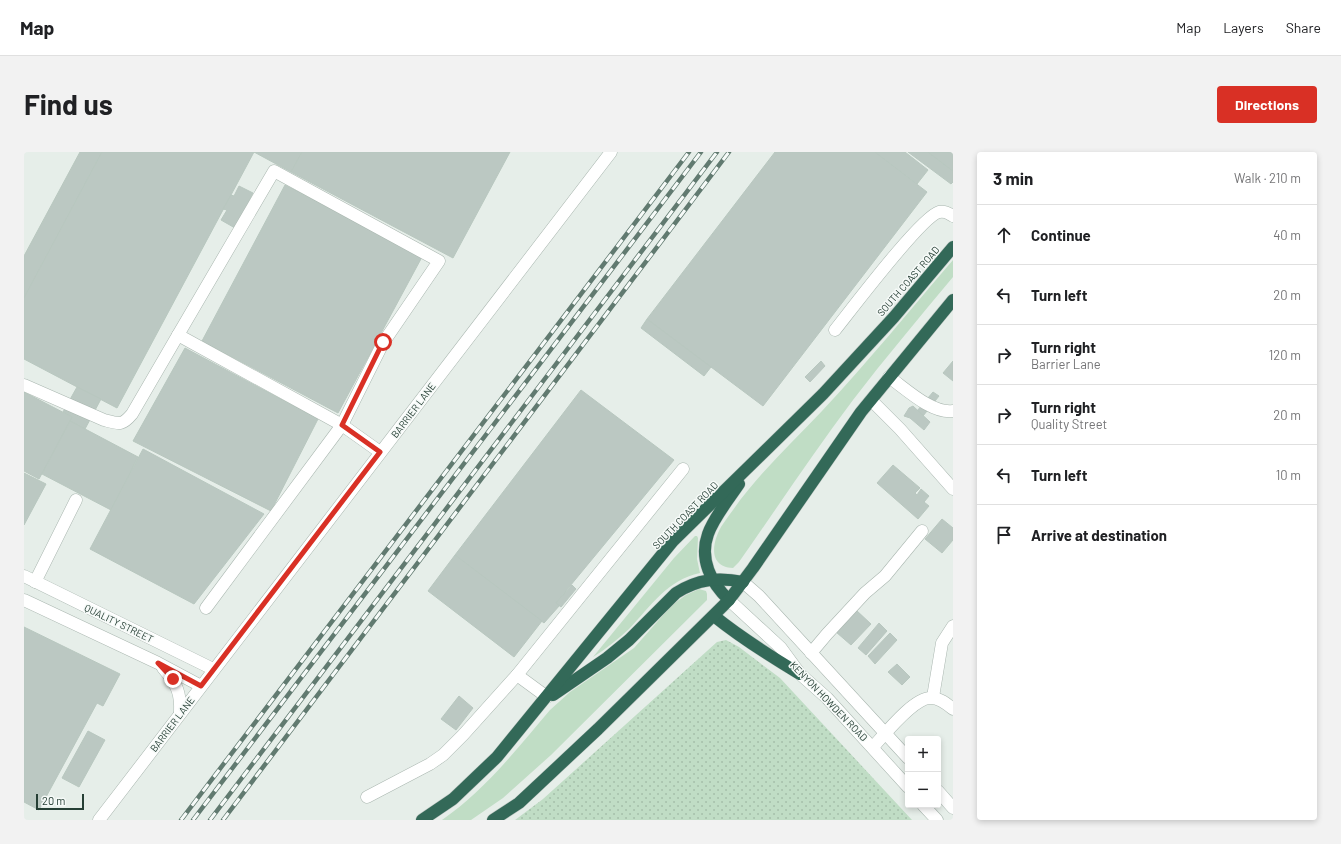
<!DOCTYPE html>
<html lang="en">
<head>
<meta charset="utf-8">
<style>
  :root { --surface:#fff; --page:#f2f2f2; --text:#202124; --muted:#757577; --line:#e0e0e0; --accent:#d93025 }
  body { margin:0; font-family:Barlow,sans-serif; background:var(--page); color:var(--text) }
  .controls { position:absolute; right:12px; bottom:12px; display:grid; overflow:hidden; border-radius:4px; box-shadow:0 2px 6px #0003 }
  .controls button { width:36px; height:36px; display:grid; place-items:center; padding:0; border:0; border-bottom:1px solid var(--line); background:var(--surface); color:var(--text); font:20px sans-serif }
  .scale { position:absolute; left:12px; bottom:10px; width:48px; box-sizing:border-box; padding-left:4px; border:2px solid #263f35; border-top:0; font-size:11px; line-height:14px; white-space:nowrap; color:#263f35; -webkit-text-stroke:3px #f6faf8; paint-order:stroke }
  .stop { position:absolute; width:12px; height:12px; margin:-9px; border:3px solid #d93025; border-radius:50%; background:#fff }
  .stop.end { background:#d93025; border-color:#fff; box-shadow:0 1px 4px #0008 }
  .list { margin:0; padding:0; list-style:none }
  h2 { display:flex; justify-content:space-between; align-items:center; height:52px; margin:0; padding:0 16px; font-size:17px }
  h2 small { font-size:13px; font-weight:400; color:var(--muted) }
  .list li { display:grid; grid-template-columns:26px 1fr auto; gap:12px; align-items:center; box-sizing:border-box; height:60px; padding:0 16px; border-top:1px solid var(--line) }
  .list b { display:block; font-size:15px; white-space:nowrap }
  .list p { margin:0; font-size:13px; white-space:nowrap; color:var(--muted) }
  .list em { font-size:13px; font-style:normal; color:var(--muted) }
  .icon { flex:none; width:22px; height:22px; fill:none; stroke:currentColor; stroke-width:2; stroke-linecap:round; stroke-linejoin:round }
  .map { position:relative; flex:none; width:929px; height:668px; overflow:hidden; border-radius:4px }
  header { display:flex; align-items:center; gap:24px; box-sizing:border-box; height:56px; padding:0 20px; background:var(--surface); border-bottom:1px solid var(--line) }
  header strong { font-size:19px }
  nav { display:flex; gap:22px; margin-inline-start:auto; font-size:14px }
  .intro { display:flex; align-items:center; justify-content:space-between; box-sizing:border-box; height:96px; padding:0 24px }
  h1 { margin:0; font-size:28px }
  .button { padding:10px 18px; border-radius:4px; background:var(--accent); color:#fff; font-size:14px; font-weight:700 }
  main { display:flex; gap:24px; padding:0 24px }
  aside { flex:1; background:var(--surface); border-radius:4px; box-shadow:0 2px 6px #0003 }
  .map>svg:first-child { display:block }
</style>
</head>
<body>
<header>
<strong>Map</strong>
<nav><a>Map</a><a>Layers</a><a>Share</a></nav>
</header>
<div class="intro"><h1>Find us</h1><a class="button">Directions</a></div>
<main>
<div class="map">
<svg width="929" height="668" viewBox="0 0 929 668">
  <defs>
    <pattern id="park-dots" width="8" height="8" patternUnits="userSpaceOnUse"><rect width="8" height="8" fill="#c0ddc5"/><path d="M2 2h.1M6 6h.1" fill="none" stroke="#a5bfaa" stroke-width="1.8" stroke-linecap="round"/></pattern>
  </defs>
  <rect width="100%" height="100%" fill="#e6eee9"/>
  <g fill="#c0ddc5">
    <path d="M929,108V125C895,166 861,206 829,248C789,301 753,356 715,410L709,416C684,415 688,391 697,375C701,369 705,363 709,358C735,321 768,291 798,259C844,210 886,158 929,108Z"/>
    <path d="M671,384H673L674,386L673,407L676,421C643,428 627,454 605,477C594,487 582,497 569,505L650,406Z"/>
    <path d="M675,437L682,439L683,442V448L527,603L479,646L447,668H418C461,638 493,597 526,558L546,540L610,496L648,453L662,443Z"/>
  </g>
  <polygon fill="url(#park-dots)" points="702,488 715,495 756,526 888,668 491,668 519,647 693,490"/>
  <g fill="#bbc8c2" stroke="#b8c7bf">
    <polygon points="56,0 78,0 0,146 0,104"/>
    <polygon points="78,0 278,0 267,20 230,0 93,256 0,207 0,146"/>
    <polygon points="278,0 486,0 429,106 267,20"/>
    <polygon points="751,0 851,0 903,40 739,254 623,167"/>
    <polygon points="851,0 881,0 904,18 893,32"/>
    <polygon points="884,0 904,0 929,19 929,30 927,32"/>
    <polygon points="904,0 929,0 929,19"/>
    <polygon points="261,33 398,105 314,261 178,189"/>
    <polygon points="215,34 229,41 211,76 197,68 203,58 199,57 207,43 210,44"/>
    <polygon points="623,167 687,215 680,224 617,176"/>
    <polygon points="161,196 294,267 247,359 109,289"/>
    <polygon points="797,209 801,214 786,230 781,225"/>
    <polygon points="929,209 929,229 919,221"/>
    <polygon points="53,235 77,247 61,277 46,269 48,265 39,260"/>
    <polygon points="557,238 650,308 532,451 536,453 520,471 431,403"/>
    <polygon points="0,240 48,265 15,327 0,319"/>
    <polygon points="909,240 915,244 899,264 893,259"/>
    <polygon points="889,254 906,270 900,278 886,266 880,264 885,256"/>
    <polygon points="46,269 114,305 87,358 18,322"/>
    <polygon points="119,297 240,362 170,452 66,397"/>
    <polygon points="869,313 896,336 891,341 893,343 897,337 905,344 900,350 905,354 894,367 853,331"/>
    <polygon points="0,321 22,332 0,373"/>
    <polygon points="918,367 929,376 929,388 918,401 901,387"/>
    <polygon points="431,403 518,469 490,505 404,439"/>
    <polygon points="548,433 552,437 537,455 532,451"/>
    <polygon points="832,458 847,472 827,493 812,480"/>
    <polygon points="855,471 863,479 842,503 834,496"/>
    <polygon points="0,475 96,522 79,554 73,551 15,658 0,650"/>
    <polygon points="866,481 873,488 851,512 844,504"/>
    <polygon points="873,512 886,525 878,533 864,520"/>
    <polygon points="435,544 449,556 432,578 417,567"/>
    <polygon points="64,579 81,588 55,635 38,626"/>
  </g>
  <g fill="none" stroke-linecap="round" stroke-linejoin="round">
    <defs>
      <g id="minor">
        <path d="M811,178C827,158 897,65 915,60C921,59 924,61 929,64"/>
        <polyline points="154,183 250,19 415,109 359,191 318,273 182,456"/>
        <path d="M865,225C882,237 908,262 929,259"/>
        <path d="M0,233L80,268C95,272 98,274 108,262L154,183L318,273L356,300"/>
        <polyline points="847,248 876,277 929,337"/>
        <polyline points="0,424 189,517"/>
        <polyline points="11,430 52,348"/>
        <polyline points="719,430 735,444 884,606"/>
        <polyline points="0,448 134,511 177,534"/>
        <polyline points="705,448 757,496 776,522 803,546 884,635"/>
        <polyline points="787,501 803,482 841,441 861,424 898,379"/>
        <path d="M139,516C153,532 157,541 156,561"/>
        <polyline points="493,523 523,545"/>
        <polyline points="909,545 918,491 929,474"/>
        <path d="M849,595C861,582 890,545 907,546C916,546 923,552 929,557"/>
        <polyline points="914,639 929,656"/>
        <polyline points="343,645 406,612 419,603 439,583 493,523 659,317"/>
        <polyline points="899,653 913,668"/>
        <polyline points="75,668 587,0"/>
      </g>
      <g id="highway">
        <path d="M705,448C687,431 675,407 684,382C690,365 705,347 715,332"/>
        <path d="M690,464C717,486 746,504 776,522"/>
        <path d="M529,543L583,506L605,488L652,441C674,427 694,425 719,430"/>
        <polyline points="398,668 429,647 473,605 649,389 799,242 870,165 929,95"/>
        <polyline points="469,668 495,651 574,577 705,448 729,416 837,260 929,148"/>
      </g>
    </defs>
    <use href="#minor" stroke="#a9b6af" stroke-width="13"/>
    <use href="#highway" stroke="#c2c9c6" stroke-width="13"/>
    <use href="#minor" stroke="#fff" stroke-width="12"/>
    <use href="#highway" stroke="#336958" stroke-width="12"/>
    <defs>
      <g id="rail">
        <polyline points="157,668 665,0"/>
        <polyline points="169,668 677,0"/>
        <polyline points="186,668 693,0"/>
        <polyline points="199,668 705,0"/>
      </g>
    </defs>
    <use href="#rail" stroke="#617a70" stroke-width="4.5"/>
    <use href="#rail" stroke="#f6faf8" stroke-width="3" stroke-dasharray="9" stroke-linecap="butt"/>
  </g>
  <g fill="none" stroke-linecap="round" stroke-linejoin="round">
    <polyline stroke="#d93025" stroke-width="5" points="149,527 134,511 177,534 356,300 318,273 359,190"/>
  </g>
  <g text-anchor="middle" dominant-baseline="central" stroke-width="3" stroke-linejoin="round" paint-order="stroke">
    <g font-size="10" fill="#263f35" stroke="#f6faf8">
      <text transform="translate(884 129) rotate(-49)">SOUTH COAST ROAD</text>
      <text transform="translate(389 258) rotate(-53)">BARRIER LANE</text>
      <text transform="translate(661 363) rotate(-46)">SOUTH COAST ROAD</text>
      <text transform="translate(95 471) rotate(26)">QUALITY STREET</text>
      <text transform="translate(805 549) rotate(46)">KENYON HOWDEN ROAD</text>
      <text transform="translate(148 572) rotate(-53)">BARRIER LANE</text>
    </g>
  </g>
</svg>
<div class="controls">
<button>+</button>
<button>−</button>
</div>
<div class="scale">20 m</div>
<div class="stop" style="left:359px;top:190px"></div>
<div class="stop end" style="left:149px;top:527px"></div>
</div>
<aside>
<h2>3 min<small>Walk · 210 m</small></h2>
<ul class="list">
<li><svg class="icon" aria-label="ahead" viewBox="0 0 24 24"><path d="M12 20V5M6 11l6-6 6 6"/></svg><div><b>Continue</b></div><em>40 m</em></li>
<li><svg class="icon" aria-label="left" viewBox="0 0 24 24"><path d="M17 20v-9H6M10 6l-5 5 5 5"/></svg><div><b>Turn left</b></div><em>20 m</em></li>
<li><svg class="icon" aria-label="right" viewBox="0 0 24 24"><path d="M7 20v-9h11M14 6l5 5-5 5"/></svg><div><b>Turn right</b><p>Barrier Lane</p></div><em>120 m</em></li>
<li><svg class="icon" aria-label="right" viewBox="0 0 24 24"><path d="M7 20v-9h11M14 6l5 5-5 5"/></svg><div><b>Turn right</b><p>Quality Street</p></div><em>20 m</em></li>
<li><svg class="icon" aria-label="left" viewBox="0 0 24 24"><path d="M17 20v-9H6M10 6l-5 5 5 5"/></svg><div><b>Turn left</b></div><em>10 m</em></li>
<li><svg class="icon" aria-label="arrive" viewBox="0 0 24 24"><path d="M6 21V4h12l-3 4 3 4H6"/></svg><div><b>Arrive at destination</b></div></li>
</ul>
</aside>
</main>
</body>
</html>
